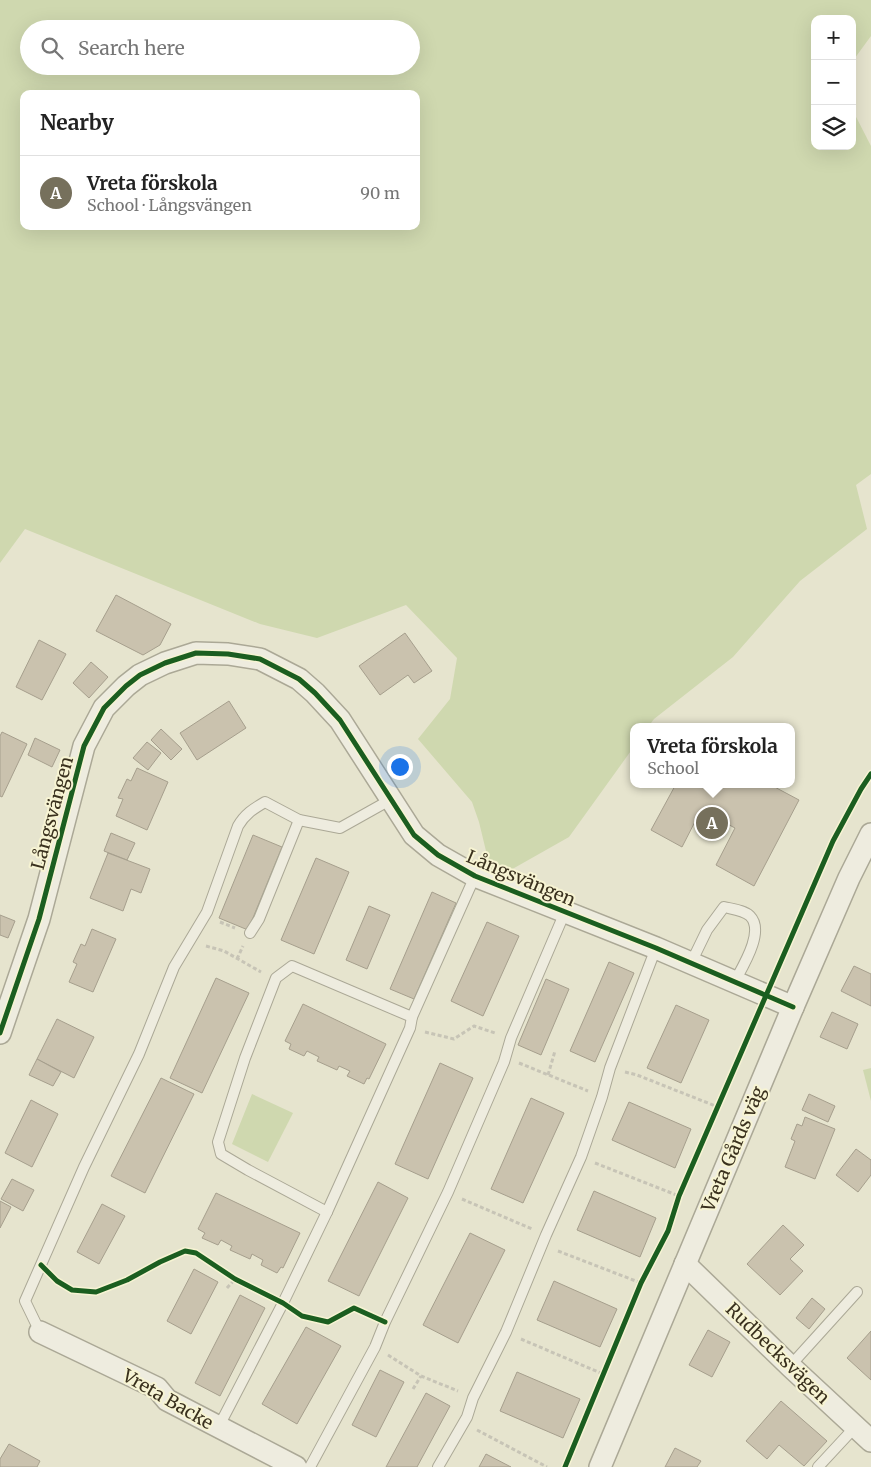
<!DOCTYPE html>
<html lang="en">
<head>
<meta charset="utf-8">
<style>
  :root { --surface:#fff; --page:#f2f2f2; --text:#222; --muted:#767676; --line:#e0e0e0; --accent:#76705c }
  body { margin:0; font-family:Merriweather,serif; background:var(--page); color:var(--text) }
  .controls { position:absolute; right:15px; top:15px; display:grid; overflow:hidden; border-radius:10px; box-shadow:0 5px 20px #0002 }
  .controls button { width:45px; height:45px; display:grid; place-items:center; padding:0; border:0; border-bottom:1px solid var(--line); background:var(--surface); color:var(--text); font:25px sans-serif }
  .you { position:absolute; left:399px; top:766px; width:18px; height:18px; margin:-12px; border:4px solid #fff; border-radius:50%; background:#1a73e8; box-shadow:0 0 0 8px #1a73e833 }
  .badge { display:grid; place-items:center; width:32px; height:32px; border-radius:50%; background:var(--accent); color:#fff; font-size:16px; font-weight:700 }
  .pin { position:absolute; translate:-50% -50%; border:2px solid #fff; box-shadow:0 1px 5px #0006 }
  .popup { position:absolute; left:630px; top:723px; width:165px; height:65px; box-sizing:border-box; display:grid; place-content:center; border-radius:10px; background:var(--surface); filter:drop-shadow(0 1px 4px #0005); font-size:16px; white-space:nowrap; color:var(--muted) }
  .popup b { font-size:19px; color:var(--text) }
  .popup::after { content:''; position:absolute; left:50%; top:100%; margin-left:-10px; border:10px solid transparent; border-top-color:var(--surface) }
  .list { margin:0; padding:0; list-style:none }
  h2 { display:flex; justify-content:space-between; align-items:center; height:65px; margin:0; padding:0 20px; font-size:21px }
  h2 small { font-size:16px; font-weight:400; color:var(--muted) }
  .list li { display:grid; grid-template-columns:32px 1fr auto; gap:15px; align-items:center; box-sizing:border-box; height:75px; padding:0 20px; border-top:1px solid var(--line) }
  .list b { display:block; font-size:19px; white-space:nowrap }
  .list p { margin:0; font-size:16px; white-space:nowrap; color:var(--muted) }
  .list em { font-size:16px; font-style:normal; color:var(--muted) }
  .icon { flex:none; width:28px; height:28px; fill:none; stroke:currentColor; stroke-width:2; stroke-linecap:round; stroke-linejoin:round }
  .map { position:relative; flex:none; width:871px; height:1467px; overflow:hidden }
  .search { position:absolute; background:var(--surface); box-shadow:0 5px 20px #0002; left:20px; top:20px; width:400px; height:55px; display:flex; align-items:center; gap:12px; box-sizing:border-box; padding:0 18px; border-radius:28px; color:var(--muted); font-size:19px }
  .panel { position:absolute; background:var(--surface); box-shadow:0 5px 20px #0002; left:20px; top:90px; width:400px; height:140px; border-radius:10px }
  .map>svg:first-child { display:block }
</style>
</head>
<body>
<div class="map">
<svg width="871" height="1467" viewBox="0 0 871 1467">
  <rect width="100%" height="100%" fill="#e6e4ce"/>
  <g fill="#cfd8af" fill-rule="evenodd">
    <path d="M0,0H871V36L852,62V19H815V146H852V109L871,146V474L856,485L867,529L800,581L733,657L654,719L648,727H633V748L569,837L493,880L479,822L472,802L418,739L450,699L457,658L406,605L317,638L260,624L25,529L0,563ZM29,29H411V66H29ZM24,94H416V226H24Z"/>
    <polygon points="871,1068 871,1101 863,1070"/>
    <polygon points="252,1094 293,1113 268,1162 232,1144"/>
  </g>
  <g fill="#cac2ae" stroke="#a69f8d">
    <polygon points="116,595 171,624 160,645 143,655 96,631"/>
    <polygon points="405,633 432,671 414,683 408,675 380,695 359,666"/>
    <polygon points="39,640 66,654 42,700 16,687"/>
    <polygon points="91,662 108,677 89,698 73,683"/>
    <polygon points="229,701 246,728 197,760 180,733"/>
    <polygon points="161,729 182,749 171,760 151,740"/>
    <polygon points="2,732 27,744 2,797 0,796 0,736"/>
    <polygon points="35,738 60,750 52,767 28,755"/>
    <polygon points="147,742 161,753 148,770 133,758"/>
    <polygon points="137,768 168,782 147,830 116,816 123,799 118,798 127,779 131,781"/>
    <polygon points="676,784 750,784 754,787 756,784 769,784 799,800 754,886 716,865 735,828 701,810 682,847 651,830"/>
    <polygon points="111,833 135,843 127,860 104,851"/>
    <polygon points="253,835 282,847 248,930 219,918"/>
    <polygon points="108,853 150,869 141,893 131,889 123,911 90,898"/>
    <polygon points="316,858 349,872 314,954 281,940"/>
    <polygon points="432,892 456,903 414,999 390,989"/>
    <polygon points="369,906 390,915 367,969 346,960"/>
    <polygon points="0,915 15,921 8,938 0,935"/>
    <polygon points="487,922 519,936 483,1016 451,1001"/>
    <polygon points="92,929 116,939 93,992 69,982 77,964 73,962 81,944 85,946"/>
    <polygon points="609,962 634,973 595,1062 570,1051"/>
    <polygon points="854,966 871,974 871,1006 841,991"/>
    <polygon points="216,978 249,993 202,1093 170,1078"/>
    <polygon points="546,979 569,989 541,1055 518,1045"/>
    <polygon points="303,1004 386,1044 369,1079 367,1078 364,1084 347,1076 350,1071 339,1066 337,1070 317,1061 319,1057 307,1051 304,1056 289,1049 291,1044 285,1041"/>
    <polygon points="676,1005 709,1020 681,1083 647,1068"/>
    <polygon points="832,1012 858,1024 847,1049 820,1037"/>
    <polygon points="57,1019 94,1037 74,1078 37,1059"/>
    <polygon points="37,1059 61,1072 53,1086 29,1075"/>
    <polygon points="440,1063 473,1078 428,1179 395,1164"/>
    <polygon points="161,1078 194,1094 145,1193 111,1176"/>
    <polygon points="809,1094 835,1106 828,1122 802,1110"/>
    <polygon points="531,1098 564,1113 523,1203 491,1189"/>
    <polygon points="31,1100 58,1114 32,1167 5,1153"/>
    <polygon points="629,1102 691,1129 675,1168 612,1140"/>
    <polygon points="805,1117 835,1129 815,1179 785,1167 795,1141 791,1139 797,1124 802,1126"/>
    <polygon points="856,1149 871,1160 871,1175 858,1192 836,1175"/>
    <polygon points="12,1179 34,1190 23,1211 1,1199"/>
    <polygon points="378,1182 408,1198 359,1296 328,1281"/>
    <polygon points="594,1191 656,1218 640,1257 577,1230"/>
    <polygon points="216,1193 300,1233 283,1268 281,1267 277,1273 261,1265 263,1260 252,1254 250,1259 230,1250 232,1246 221,1240 218,1245 202,1238 205,1233 198,1229"/>
    <polygon points="0,1201 11,1207 0,1228"/>
    <polygon points="102,1204 125,1216 99,1264 77,1252"/>
    <polygon points="783,1225 804,1245 790,1259 803,1271 780,1295 747,1264"/>
    <polygon points="470,1233 505,1250 458,1343 423,1325"/>
    <polygon points="194,1269 218,1282 191,1334 167,1321"/>
    <polygon points="554,1281 617,1309 600,1347 537,1320"/>
    <polygon points="240,1295 265,1308 220,1396 195,1383"/>
    <polygon points="812,1298 825,1309 809,1329 796,1318"/>
    <polygon points="306,1327 341,1346 297,1424 262,1404"/>
    <polygon points="708,1330 730,1342 712,1377 689,1365"/>
    <polygon points="871,1331 871,1380 847,1358"/>
    <polygon points="380,1370 404,1382 376,1437 352,1425"/>
    <polygon points="517,1372 580,1399 563,1438 500,1411"/>
    <polygon points="426,1393 450,1406 417,1467 386,1467"/>
    <polygon points="781,1401 827,1441 804,1466 779,1445 767,1459 746,1441"/>
    <polygon points="9,1444 40,1461 37,1467 0,1467 0,1459"/>
    <polygon points="675,1448 701,1461 697,1467 665,1467"/>
    <polygon points="486,1454 511,1467 479,1467"/>
  </g>
  <g fill="none" stroke-linecap="round" stroke-linejoin="round">
    <defs>
      <g id="service">
        <polyline points="250,933 259,919 299,820"/>
        <path d="M691,963L707,930L724,907C732,909 744,910 750,916C765,931 743,966 735,981"/>
        <polyline points="327,1212 248,1170 221,1154 218,1142 245,1058 276,978 292,966 412,1017"/>
        <path d="M40,1332L25,1301L84,1167L139,1054L174,967L207,912L238,826C245,814 253,809 265,802L299,820L340,828L390,800"/>
        <polyline points="790,1366 857,1292"/>
        <polyline points="218,1428 283,1303 327,1212 410,1028 412,1017 475,876"/>
        <polyline points="310,1467 375,1347 385,1322 448,1192 504,1062 511,1038 565,912"/>
        <polyline points="438,1467 467,1417 473,1398 506,1332 546,1235 581,1157 602,1097 610,1068 656,948"/>
        <polyline points="818,1467 856,1426"/>
      </g>
      <g id="minor">
        <polyline points="0,1033 39,919 84,746 104,708 126,686 140,675 165,663 196,653 228,654 260,659 299,679 315,693 340,720 414,835 438,855 475,876 656,948 793,1007"/>
        <polyline points="685,1264 790,1366 871,1441"/>
        <polyline points="40,1332 157,1388 167,1400 296,1467"/>
        <polyline points="600,1467 793,1007 849,878 871,834"/>
      </g>
    </defs>
    <use href="#service" stroke="#aba896" stroke-width="12"/>
    <use href="#minor" stroke="#aba896" stroke-width="24"/>
    <g stroke="#c7c4b6" stroke-width="3" stroke-dasharray="4 2.5" stroke-linecap="butt">
      <polyline points="220,922 235,928"/>
      <polyline points="206,946 224,951 261,972"/>
      <polyline points="237,959 243,946"/>
      <polyline points="425,1032 454,1039 474,1026 495,1033"/>
      <polyline points="519,1063 588,1091"/>
      <polyline points="625,1072 637,1075 718,1107"/>
      <polyline points="548,1075 555,1051"/>
      <polyline points="595,1163 679,1196"/>
      <polyline points="462,1199 532,1229"/>
      <polyline points="558,1251 641,1283"/>
      <polyline points="227,1288 235,1279"/>
      <polyline points="521,1339 603,1374"/>
      <polyline points="388,1355 421,1376 458,1391"/>
      <polyline points="413,1389 421,1376"/>
      <polyline points="477,1430 547,1467"/>
    </g>
    <use href="#service" stroke="#eeecdf" stroke-width="10"/>
    <use href="#minor" stroke="#eeecdf" stroke-width="21"/>
    <defs>
      <g id="cycleway">
        <polyline points="0,1033 39,919 84,746 104,708 126,686 140,675 165,663 196,653 228,654 260,659 299,679 315,693 340,720 414,835 438,855 475,876 656,948 793,1007"/>
        <polyline points="41,1265 57,1281 72,1290 96,1292 127,1280 160,1262 185,1251 196,1253 235,1279 283,1303 302,1316 328,1322 354,1308 385,1322"/>
        <polyline points="565,1467 641,1283 668,1231 679,1196 833,841 861,789 871,774"/>
      </g>
    </defs>
    <use href="#cycleway" stroke="#f7f4d3" stroke-width="8"/>
    <use href="#cycleway" stroke="#1b5e20" stroke-width="5"/>
  </g>
  <g text-anchor="middle" dominant-baseline="central" stroke-width="4" stroke-linejoin="round" paint-order="stroke">
    <g font-size="18" fill="#3a311e" stroke="#f7f4d3">
      <text transform="translate(52 813) rotate(-75)">Långsvängen</text>
      <text transform="translate(521 878) rotate(23)">Långsvängen</text>
      <text transform="translate(733 1149) rotate(-67)">Vreta Gårds väg</text>
      <text transform="translate(778 1353) rotate(44)">Rudbecksvägen</text>
      <text transform="translate(168 1399) rotate(30)">Vreta Backe</text>
    </g>
  </g>
</svg>
<div class="controls">
<button>+</button>
<button>−</button>
<button><svg class="icon" aria-label="layers" viewBox="0 0 24 24"><path d="M12 4l9 5-9 5-9-5zM3 14l9 5 9-5"/></svg></button>
</div>
<div class="you"></div>
<div class="pin badge" style="left:712px;top:823px">A</div>
<div class="popup"><b>Vreta förskola</b>School</div>
<div class="search"><svg class="icon" aria-label="search" viewBox="0 0 24 24"><circle cx="10" cy="10" r="6"/><path d="M15 15l6 6"/></svg>Search here</div>
<section class="panel">
<h2>Nearby<small></small></h2>
<ul class="list">
<li><span class="badge">A</span><div><b>Vreta förskola</b><p>School · Långsvängen</p></div><em>90 m</em></li>
</ul>
</section>
</div>
</body>
</html>
